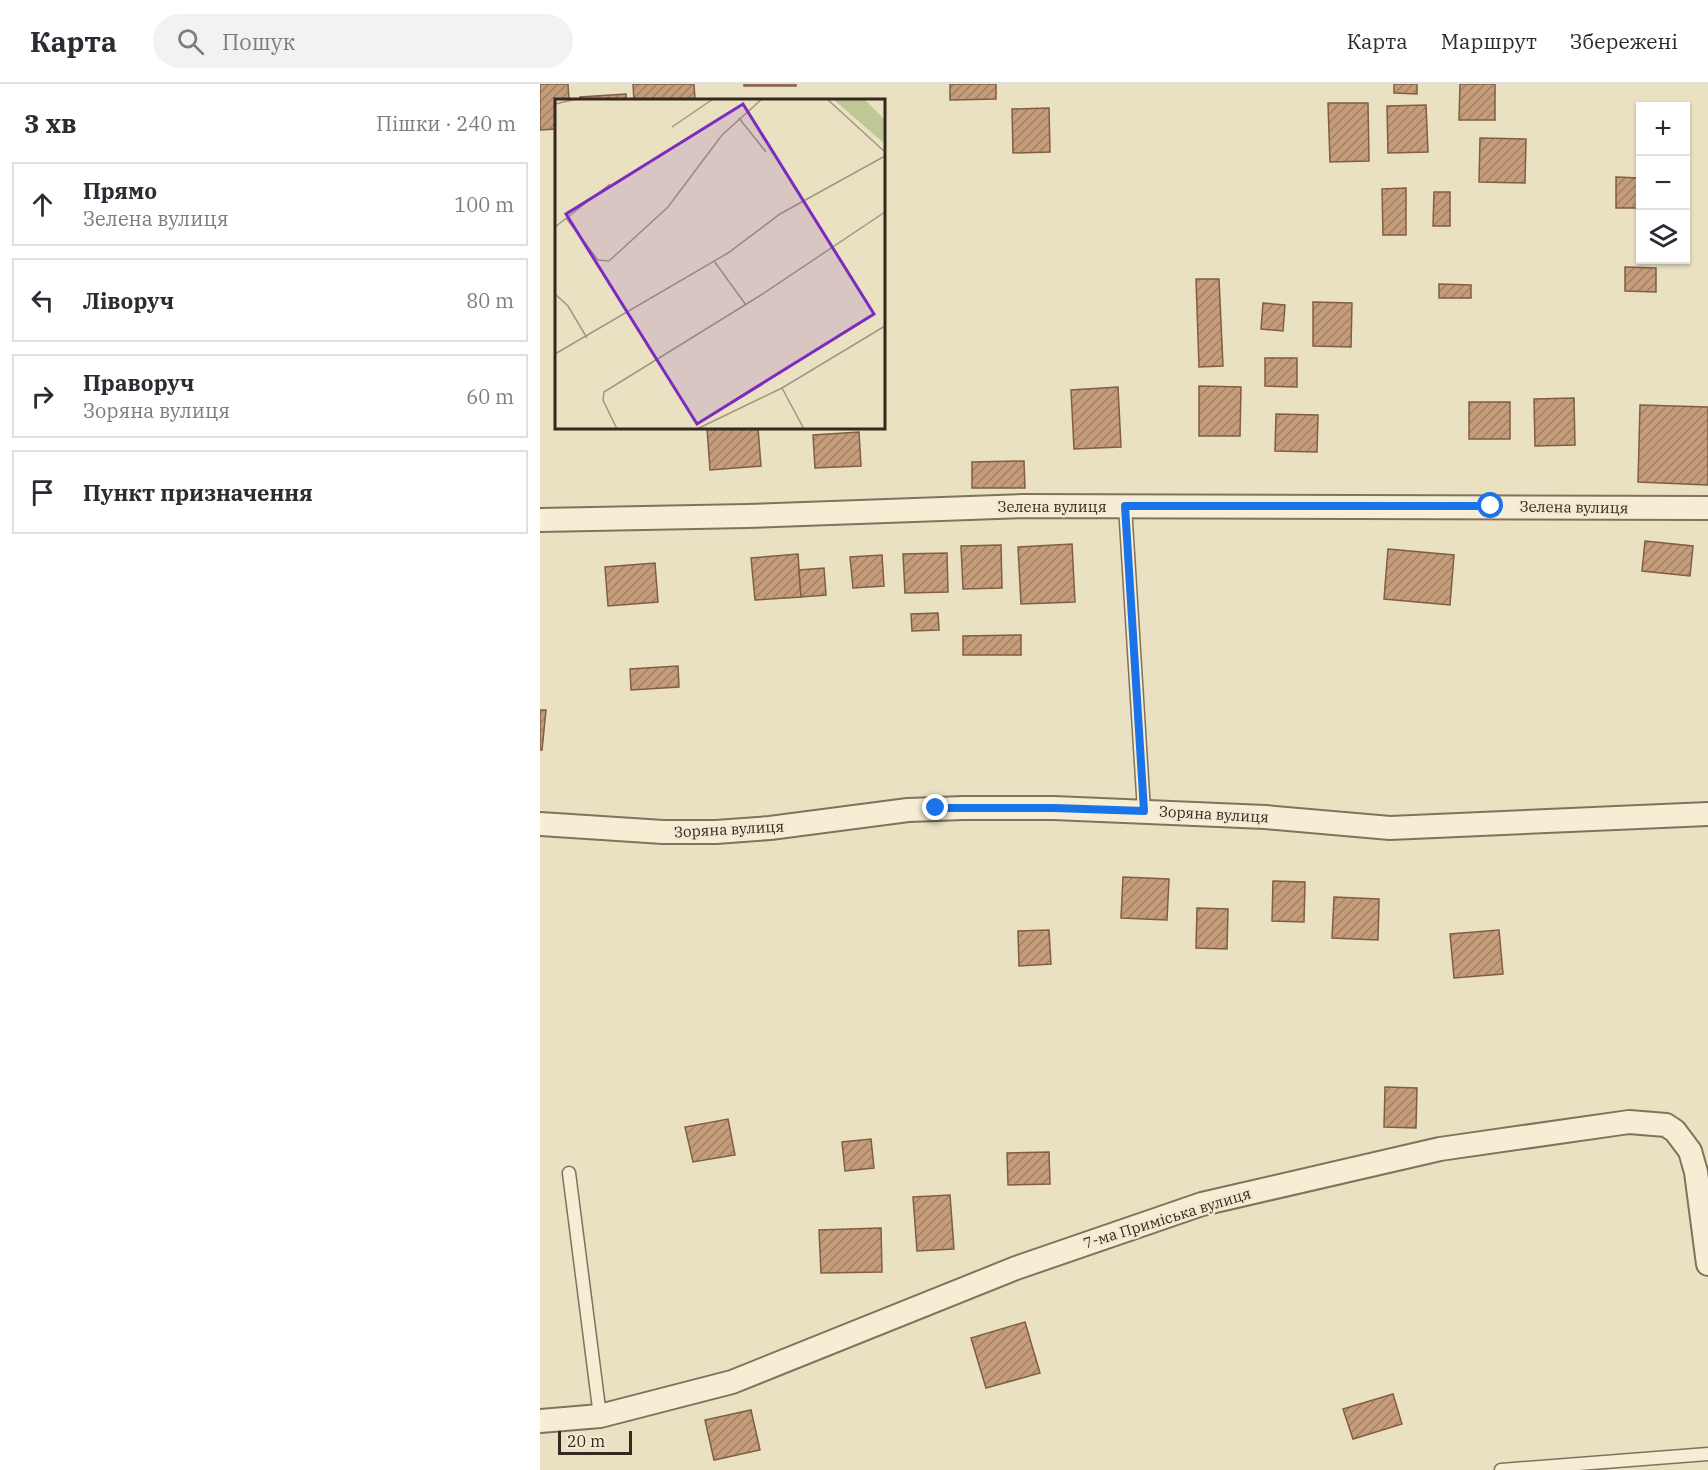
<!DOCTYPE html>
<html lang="uk">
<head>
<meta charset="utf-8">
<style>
  :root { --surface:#fff; --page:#f2f2f3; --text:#2b2b33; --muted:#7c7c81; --line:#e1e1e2 }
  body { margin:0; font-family:"IBM Plex Serif",serif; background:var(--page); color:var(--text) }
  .controls { position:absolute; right:18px; top:18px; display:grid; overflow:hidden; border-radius:0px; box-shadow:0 2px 4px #0004 }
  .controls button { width:54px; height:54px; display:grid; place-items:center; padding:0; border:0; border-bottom:2px solid var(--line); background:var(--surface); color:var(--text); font:30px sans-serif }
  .scale { position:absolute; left:18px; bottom:15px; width:74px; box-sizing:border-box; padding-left:6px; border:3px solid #33291e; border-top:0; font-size:16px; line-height:21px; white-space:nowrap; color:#33291e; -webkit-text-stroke:4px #f2ead1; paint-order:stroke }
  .stop { position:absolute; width:18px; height:18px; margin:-14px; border:4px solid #1a73e8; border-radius:50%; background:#fff }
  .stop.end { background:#1a73e8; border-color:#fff; box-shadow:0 2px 6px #0008 }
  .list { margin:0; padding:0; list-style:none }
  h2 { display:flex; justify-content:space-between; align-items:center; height:78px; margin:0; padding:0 24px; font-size:26px }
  h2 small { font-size:20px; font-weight:400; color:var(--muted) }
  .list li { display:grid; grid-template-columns:39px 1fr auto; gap:18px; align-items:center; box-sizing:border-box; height:84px; margin:0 12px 12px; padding:0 12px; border:2px solid var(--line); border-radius:0px }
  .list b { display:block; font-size:22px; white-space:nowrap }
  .list p { margin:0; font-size:20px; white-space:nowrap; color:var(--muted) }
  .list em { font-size:20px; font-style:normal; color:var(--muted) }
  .icon { flex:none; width:33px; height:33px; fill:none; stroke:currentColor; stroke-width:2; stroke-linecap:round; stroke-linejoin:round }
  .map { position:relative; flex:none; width:1168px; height:1386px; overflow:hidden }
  header { display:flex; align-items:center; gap:36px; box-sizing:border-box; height:84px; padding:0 30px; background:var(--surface); border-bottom:2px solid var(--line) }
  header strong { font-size:28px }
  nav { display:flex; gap:33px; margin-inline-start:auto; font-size:21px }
  .search { width:420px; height:54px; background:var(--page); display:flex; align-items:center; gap:15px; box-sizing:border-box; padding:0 21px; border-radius:33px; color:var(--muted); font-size:22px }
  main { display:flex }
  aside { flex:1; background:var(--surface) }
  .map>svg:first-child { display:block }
</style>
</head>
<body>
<header>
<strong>Карта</strong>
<div class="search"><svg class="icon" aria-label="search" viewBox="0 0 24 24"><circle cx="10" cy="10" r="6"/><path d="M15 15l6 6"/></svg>Пошук</div>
<nav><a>Карта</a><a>Маршрут</a><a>Збережені</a></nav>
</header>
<main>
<aside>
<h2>3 хв<small>Пішки · 240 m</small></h2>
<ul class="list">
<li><svg class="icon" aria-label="ahead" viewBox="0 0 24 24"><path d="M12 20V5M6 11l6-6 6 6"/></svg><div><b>Прямо</b><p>Зелена вулиця</p></div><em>100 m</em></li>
<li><svg class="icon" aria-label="left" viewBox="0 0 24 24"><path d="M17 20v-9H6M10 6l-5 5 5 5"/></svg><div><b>Ліворуч</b></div><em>80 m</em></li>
<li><svg class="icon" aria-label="right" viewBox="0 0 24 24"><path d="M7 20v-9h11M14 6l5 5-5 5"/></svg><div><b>Праворуч</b><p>Зоряна вулиця</p></div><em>60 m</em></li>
<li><svg class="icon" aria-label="arrive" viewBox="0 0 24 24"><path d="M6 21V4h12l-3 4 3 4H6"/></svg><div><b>Пункт призначення</b></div></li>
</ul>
</aside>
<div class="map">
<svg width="1168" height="1386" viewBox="0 0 1168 1386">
  <defs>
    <pattern id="building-hatch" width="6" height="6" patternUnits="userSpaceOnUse" patternTransform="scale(1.5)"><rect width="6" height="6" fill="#c59d7b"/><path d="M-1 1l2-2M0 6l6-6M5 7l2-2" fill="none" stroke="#a18064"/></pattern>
  </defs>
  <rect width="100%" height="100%" fill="#eae0c2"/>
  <g fill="url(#building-hatch)" stroke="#7f5e43" stroke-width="1.5">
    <polygon points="0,0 28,0 29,16 16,16 16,45 0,46"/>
    <polygon points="93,0 154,0 155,16 94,16"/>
    <rect x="204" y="0" width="52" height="2"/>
    <polygon points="410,0 456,0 456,15 410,16"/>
    <polygon points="854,0 877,0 877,10 854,9"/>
    <polygon points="920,0 955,0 955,36 919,36"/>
    <polygon points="86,10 86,16 40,16 40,13"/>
    <polygon points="788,19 828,19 829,77 790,78"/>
    <polygon points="886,21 888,68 848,69 847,22"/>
    <polygon points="509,24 510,68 473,69 472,25"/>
    <polygon points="940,54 986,55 985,99 939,98"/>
    <polygon points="1076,93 1100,94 1100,124 1076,124"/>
    <polygon points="866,104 866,151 843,151 842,105"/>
    <polygon points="894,108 910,108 910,142 893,142"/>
    <polygon points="1085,183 1116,184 1116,208 1085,207"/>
    <polygon points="656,195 679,195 683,282 659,283"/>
    <polygon points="899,200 931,201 931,214 899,214"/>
    <polygon points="773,218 812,219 811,263 773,262"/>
    <polygon points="723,219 745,221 743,247 721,245"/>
    <polygon points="725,274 757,274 757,303 725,302"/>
    <polygon points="659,302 701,303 700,352 659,352"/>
    <polygon points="578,303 581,363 534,365 531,306"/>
    <polygon points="1034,314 1035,361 995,362 994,315"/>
    <rect x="929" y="318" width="41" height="37"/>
    <polygon points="1100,321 1168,323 1168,401 1098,398"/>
    <polygon points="736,330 778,331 777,368 735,367"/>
    <polygon points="167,344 218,344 221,382 170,386"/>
    <polygon points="319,348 321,382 275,384 273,351"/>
    <polygon points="484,377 485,404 432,404 432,378"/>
    <polygon points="1105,457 1153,462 1150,492 1102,487"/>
    <polygon points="532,460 535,518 481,520 478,463"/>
    <polygon points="461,461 462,504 423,505 421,462"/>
    <polygon points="848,465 914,471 910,521 844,515"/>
    <polygon points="407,469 408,508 365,509 363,470"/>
    <polygon points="258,470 261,513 215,516 211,474"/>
    <polygon points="342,471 344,502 313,504 310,473"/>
    <polygon points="115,479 118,518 68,522 65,483"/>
    <polygon points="284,484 286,511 261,513 259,486"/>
    <polygon points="398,529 399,546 372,547 371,530"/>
    <polygon points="481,551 481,571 423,571 423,552"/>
    <polygon points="138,582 139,603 91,606 90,585"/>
    <polygon points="0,626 6,626 2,666 0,666"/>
    <polygon points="583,793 629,795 627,836 581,834"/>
    <polygon points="733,797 765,798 764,838 732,837"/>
    <polygon points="794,813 839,815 838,856 792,854"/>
    <polygon points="657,824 688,825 687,865 656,864"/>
    <polygon points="509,846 511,880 479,882 478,847"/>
    <polygon points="959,846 963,890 914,894 910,850"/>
    <polygon points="845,1003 877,1004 876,1044 844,1043"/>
    <polygon points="188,1035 195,1071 153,1078 145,1043"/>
    <polygon points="331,1055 334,1084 305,1087 302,1058"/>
    <polygon points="509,1068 510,1100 468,1101 467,1069"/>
    <polygon points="410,1111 414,1165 377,1167 373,1113"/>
    <polygon points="341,1144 342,1188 281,1189 279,1146"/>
    <polygon points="485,1238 500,1289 446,1304 431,1254"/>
    <polygon points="853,1310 862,1340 813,1355 803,1325"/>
    <polygon points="211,1326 220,1366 174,1376 165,1336"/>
  </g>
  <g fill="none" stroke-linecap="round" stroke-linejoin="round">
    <defs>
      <g id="service">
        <polyline points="585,422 604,727"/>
        <polyline points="29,1089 60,1332"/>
        <polyline points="961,1386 1168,1370"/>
      </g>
      <g id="minor">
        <polyline points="0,436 207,432 482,422 1168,424"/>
        <polyline points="0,740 123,748 176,748 230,744 368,726 423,724 514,724 725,733 850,744 1168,730"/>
        <polyline points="0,1337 60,1332 192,1298 476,1184 662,1120 900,1065 1089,1038 1126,1041 1135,1047 1150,1067 1156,1088 1168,1180"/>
      </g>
    </defs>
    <use href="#service" stroke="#82715b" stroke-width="15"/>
    <use href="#minor" stroke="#82715b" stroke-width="26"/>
    <use href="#service" stroke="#f5edd4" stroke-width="12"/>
    <use href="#minor" stroke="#f5edd4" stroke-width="22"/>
  </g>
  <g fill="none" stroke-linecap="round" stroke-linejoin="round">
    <polyline stroke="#1a73e8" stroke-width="8" points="396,724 514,724 604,727 585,422 951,422"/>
  </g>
  <g text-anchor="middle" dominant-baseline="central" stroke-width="5" stroke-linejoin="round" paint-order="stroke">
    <g font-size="15" fill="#33291e" stroke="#f2ead1">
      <text x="512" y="422">Зелена вулиця</text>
      <text transform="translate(1034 423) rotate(1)">Зелена вулиця</text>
      <text transform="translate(674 730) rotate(3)">Зоряна вулиця</text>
      <text transform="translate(189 745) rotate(-3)">Зоряна вулиця</text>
      <text transform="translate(627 1134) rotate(-17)">7-ма Приміська вулиця</text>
    </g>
  </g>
  <g transform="translate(15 15)">
    <rect width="330" height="330" fill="#eae0c2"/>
    <path d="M278,0H309L330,21V45Z" fill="#bfc797"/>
    <path fill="none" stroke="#a19780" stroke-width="1.5" d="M272,0L330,53M0,5L22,0M184,19L211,53M117,28L158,0M11,119L43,161L54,162L113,108L167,36L207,0M0,128L55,85M159,162L191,206M0,195L13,207L32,239M0,255L173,154L225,115L330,57M227,289L249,330M62,330L48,301L49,293L206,196L330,113M142,330L227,289L330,227"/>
    <path fill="#7b2cbf" fill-opacity="0.15" stroke="#7b2cbf" stroke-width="3" d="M188,5L319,215L142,325L11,115Z"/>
    <rect width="330" height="330" fill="none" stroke="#33291e" stroke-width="3"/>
  </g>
</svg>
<div class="controls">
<button>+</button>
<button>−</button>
<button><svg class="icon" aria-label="layers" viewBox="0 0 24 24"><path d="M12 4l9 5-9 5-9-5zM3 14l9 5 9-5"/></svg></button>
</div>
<div class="scale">20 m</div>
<div class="stop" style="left:951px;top:422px"></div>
<div class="stop end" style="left:396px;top:724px"></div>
</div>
</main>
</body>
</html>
